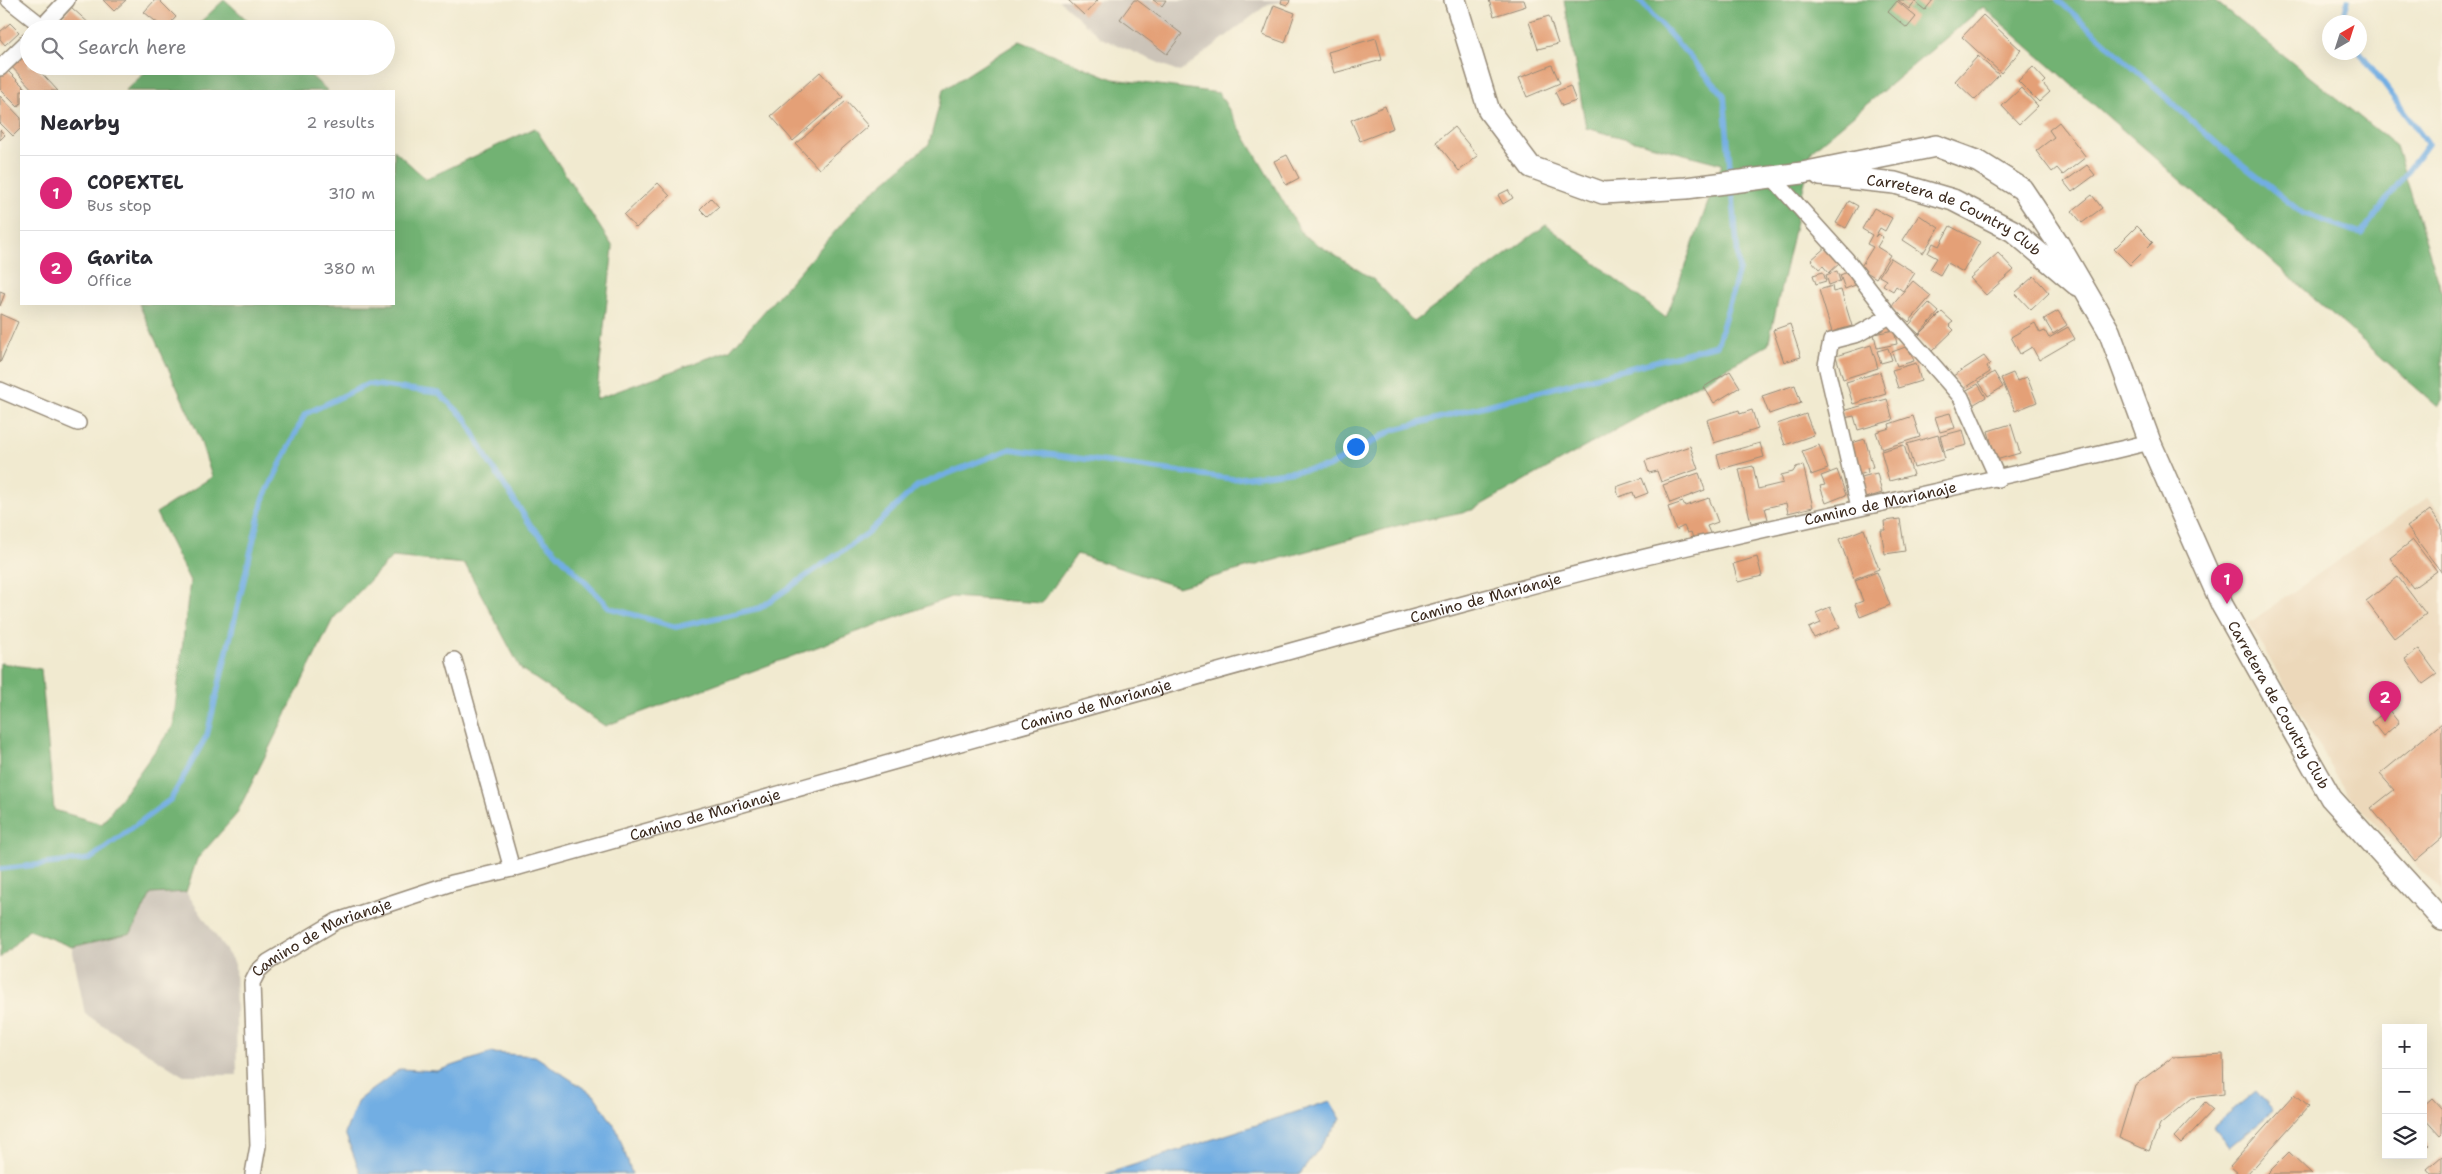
<!DOCTYPE html>
<html lang="en">
<head>
<meta charset="utf-8">
<style>
  :root { --surface:#fff; --page:#f2f2f3; --text:#2b2b33; --muted:#7c7c81; --line:#e1e1e2; --accent:#db2777 }
  body { margin:0; font-family:"Shantell Sans",sans-serif; background:var(--page); color:var(--text) }
  .controls { position:absolute; right:15px; bottom:15px; display:grid; overflow:hidden; border-radius:0px; box-shadow:0 5px 20px #0002 }
  .controls button { width:45px; height:45px; display:grid; place-items:center; padding:0; border:0; border-bottom:1px solid var(--line); background:var(--surface); color:var(--text); font:25px sans-serif }
  .compass { position:absolute; left:2322px; top:15px; width:45px; height:45px; border-radius:50%; background:var(--surface); box-shadow:0 5px 20px #0002; rotate:39deg }
  .you { position:absolute; left:1355px; top:446px; width:18px; height:18px; margin:-12px; border:4px solid #fff; border-radius:50%; background:#1a73e8; box-shadow:0 0 0 8px #1a73e833 }
  .badge { display:grid; place-items:center; width:32px; height:32px; border-radius:50%; background:var(--accent); color:#fff; font-size:16px; font-weight:700 }
  .pin { position:absolute; translate:-50% -41px; filter:drop-shadow(0 1px 2px #0008) }
  .pin::after { content:''; position:absolute; top:26px; width:18px; height:15px; background:inherit; clip-path:polygon(0 0,100% 0,50% 100%) }
  .list { margin:0; padding:0; list-style:none }
  h2 { display:flex; justify-content:space-between; align-items:center; height:65px; margin:0; padding:0 20px; font-size:21px }
  h2 small { font-size:16px; font-weight:400; color:var(--muted) }
  .list li { display:grid; grid-template-columns:32px 1fr auto; gap:15px; align-items:center; box-sizing:border-box; height:75px; padding:0 20px; border-top:1px solid var(--line) }
  .list b { display:block; font-size:19px; white-space:nowrap }
  .list p { margin:0; font-size:16px; white-space:nowrap; color:var(--muted) }
  .list em { font-size:16px; font-style:normal; color:var(--muted) }
  .icon { flex:none; width:28px; height:28px; fill:none; stroke:currentColor; stroke-width:2; stroke-linecap:round; stroke-linejoin:round }
  .map { position:relative; flex:none; width:2442px; height:1174px; overflow:hidden }
  .search { position:absolute; background:var(--surface); box-shadow:0 5px 20px #0002; left:20px; top:20px; width:375px; height:55px; display:flex; align-items:center; gap:12px; box-sizing:border-box; padding:0 18px; border-radius:28px; color:var(--muted); font-size:19px }
  .panel { position:absolute; background:var(--surface); box-shadow:0 5px 20px #0002; left:20px; top:90px; width:375px; height:215px; border-radius:0px }
  .map>svg:first-child { display:block }
</style>
</head>
<body>
<div class="map">
<svg width="2442" height="1174" viewBox="0 0 2442 1174">
  <rect width="100%" height="100%" fill="#fcf5e5"/>
  <filter id="ink" filterUnits="userSpaceOnUse"><feTurbulence type="fractalNoise" baseFrequency=".02" numOctaves="2"/><feDisplacementMap in="SourceGraphic" scale="10" xChannelSelector="R" yChannelSelector="G"/><feConvolveMatrix kernelMatrix="1 2 1 2 8 2 1 2 1" color-interpolation-filters="sRGB"/></filter>
  <filter id="wash" filterUnits="userSpaceOnUse"><feTurbulence type="fractalNoise" baseFrequency=".0096" numOctaves="4" result="noise"/><feDisplacementMap in="SourceGraphic" scale="20" xChannelSelector="R" yChannelSelector="G"/><feGaussianBlur stdDeviation="1.12" result="paint"/><feColorMatrix in="noise" values="0 0 0 0 0 0 0 0 0 0 0 0 0 0 0 0 0 1.4 0 .05"/><feComposite in="paint" operator="in"/></filter>
  <g filter="url(#wash)">
    <rect width="100%" height="100%" fill="#f1ead0"/>
    <polygon fill="#ecd8ba" points="2428,497 2442,515 2442,892 2346,793 2249,623"/>
    <g fill="#cbc3b8">
      <polygon points="1059,0 1292,0 1268,4 1180,72 1101,38"/>
      <polygon points="186,892 235,964 237,1075 182,1075 85,1014 72,947 131,933 151,894"/>
    </g>
    <g fill="#72b273" stroke="#566e48">
      <polygon points="224,0 225,0 257,29 193,29"/>
      <polygon points="1564,0 2214,0 2396,146 2442,293 2442,401 2438,407 1983,7 1812,150 1768,345 1472,510 1400,525 1178,587 1077,554 1042,603 951,597 605,726 521,669 465,564 392,557 333,619 236,815 197,859 186,892 151,894 131,933 72,947 29,930 0,958 0,663 41,669 54,810 102,824 173,726 190,581 156,513 212,477 199,436 139,304 394,304 394,150 426,179 535,128 613,247 596,399 730,350 862,201 929,144 943,90 1020,41 1113,79 1219,93 1303,235 1374,280 1414,322 1546,225 1666,318 1722,164 1586,128"/>
      <polygon points="152,66 300,66 328,91 125,91"/>
    </g>
    <g fill="#72aee3" stroke="#566c80">
      <polygon points="491,1053 535,1056 594,1095 617,1130 632,1174 361,1174 345,1133 358,1100 400,1069 437,1071"/>
      <polygon points="2256,1091 2273,1111 2229,1147 2212,1127"/>
      <polygon points="1330,1101 1341,1119 1300,1174 1106,1174"/>
    </g>
    <g fill="none" stroke-linecap="round" stroke-linejoin="round">
      <g stroke="#72aee3" stroke-width="5.5">
        <polyline points="1639,0 1724,95 1730,168"/>
        <polyline points="2058,0 2223,149 2302,213 2361,234 2428,144 2360,52"/>
        <polyline points="2342,22 2348,0"/>
        <polyline points="0,869 90,859 171,799 207,735 263,500 305,414 368,384 439,393 466,419 489,462 531,526 610,608 676,627 760,608 868,533 917,486 1010,449 1233,479 1328,467 1393,430 1717,345 1739,270 1733,197"/>
      </g>
    </g>
    <g id="blocks">
      <g fill="#e4a077">
        <polygon points="103,0 126,0 114,11"/>
        <polygon points="155,0 159,0 176,17 165,29 144,12"/>
        <polygon points="1068,0 1098,0 1084,15"/>
        <polygon points="1134,0 1137,0 1182,34 1167,54 1120,19"/>
        <polygon points="1153,0 1166,0 1162,6"/>
        <polygon points="1282,0 1290,0 1289,3 1287,5 1281,3"/>
        <polygon points="1489,0 1524,0 1526,6 1494,16"/>
        <polygon points="1898,0 1916,0 1909,9"/>
        <polygon points="1918,0 1933,0 1925,10 1916,3"/>
        <polygon points="1897,1 1916,17 1907,28 1888,12"/>
        <polygon points="1274,5 1295,13 1285,43 1263,35"/>
        <polygon points="71,7 92,26 89,29 66,29 58,22"/>
        <polygon points="1983,15 2021,50 2001,73 1962,37"/>
        <polygon points="1549,16 1558,44 1538,49 1529,22"/>
        <polygon points="10,23 19,32 5,45 0,39 0,32"/>
        <polygon points="1376,38 1382,60 1334,73 1328,52"/>
        <polygon points="24,54 29,60 29,66 35,66 58,91 34,91 10,65"/>
        <polygon points="1978,56 1999,75 1975,100 1955,81"/>
        <polygon points="1552,65 1560,83 1527,97 1519,78"/>
        <polygon points="2033,67 2046,81 2043,84 2050,92 2039,102 2018,81"/>
        <polygon points="7,70 28,91 21,91 21,103 18,107 0,89 0,76"/>
        <polygon points="820,72 843,97 793,141 771,116"/>
        <polygon points="1570,86 1576,101 1562,106 1555,92"/>
        <polygon points="2021,88 2038,106 2019,124 2002,106"/>
        <polygon points="0,96 21,118 21,128 13,136 0,123"/>
        <polygon points="846,101 868,126 819,169 796,144"/>
        <polygon points="1385,106 1393,128 1360,141 1351,120"/>
        <polygon points="2059,122 2086,157 2063,175 2057,168 2052,172 2036,151 2054,137 2049,130"/>
        <polygon points="1454,127 1478,156 1459,171 1436,142"/>
        <polygon points="0,130 5,135 0,140"/>
        <polygon points="1287,155 1299,178 1286,185 1274,161"/>
        <polygon points="2087,165 2095,175 2072,192 2064,182"/>
        <polygon points="658,183 670,196 636,228 624,215"/>
        <polygon points="1508,190 1513,198 1503,204 1498,195"/>
        <polygon points="2092,195 2102,208 2082,223 2072,211"/>
        <polygon points="711,198 719,207 708,217 700,209"/>
        <polygon points="1849,201 1858,206 1846,228 1836,223"/>
        <polygon points="1874,208 1892,218 1885,231 1880,228 1875,237 1878,234 1883,237 1877,247 1890,255 1876,278 1860,268 1873,247 1867,244 1872,235 1862,229"/>
        <polygon points="1919,215 1939,228 1923,253 1903,240"/>
        <polygon points="1950,226 1980,242 1963,272 1947,263 1940,275 1930,269 1937,258 1928,253 1933,243 1939,246"/>
        <polygon points="2137,226 2153,242 2130,265 2114,249"/>
        <polygon points="1827,246 1841,262 1829,273 1823,266 1819,269 1811,260"/>
        <polygon points="1998,253 2014,270 1986,295 1970,278"/>
        <polygon points="1891,258 1915,273 1903,291 1896,286 1893,291 1883,285 1886,280 1879,276"/>
        <polygon points="1853,270 1858,284 1845,289 1840,275"/>
        <polygon points="1837,271 1840,281 1829,285 1826,275"/>
        <polygon points="1823,272 1826,281 1816,284 1813,275"/>
        <polygon points="2034,276 2049,293 2031,310 2015,293"/>
        <polygon points="1913,281 1931,296 1909,322 1891,307"/>
        <polygon points="1832,286 1833,292 1841,290 1852,326 1832,332 1819,290"/>
        <polygon points="0,291 5,293 0,306"/>
        <polygon points="1929,303 1939,312 1919,334 1909,325"/>
        <polygon points="2058,311 2067,325 2053,334 2044,319"/>
        <polygon points="1942,312 1953,322 1949,325 1954,330 1931,352 1917,337"/>
        <polygon points="0,314 18,322 0,363"/>
        <polygon points="2035,323 2040,333 2045,331 2049,338 2068,327 2075,339 2039,360 2032,347 2020,354 2011,337"/>
        <polygon points="1790,324 1801,357 1784,362 1773,330"/>
        <polygon points="1894,330 1897,344 1877,348 1874,334"/>
        <polygon points="1871,345 1878,368 1843,379 1836,356"/>
        <polygon points="1908,346 1914,361 1897,366 1892,352"/>
        <polygon points="1888,348 1892,360 1881,363 1877,351"/>
        <polygon points="1984,356 1990,364 1987,366 1990,372 1962,390 1953,376"/>
        <polygon points="1916,363 1921,381 1898,388 1892,370"/>
        <polygon points="1730,371 1740,387 1714,403 1704,387"/>
        <polygon points="1880,372 1886,394 1853,404 1846,382"/>
        <polygon points="1994,372 2003,387 1988,396 1979,382"/>
        <polygon points="2013,373 2017,381 2027,377 2037,402 2015,411 2001,378"/>
        <polygon points="1978,384 1986,397 1971,406 1963,392"/>
        <polygon points="1795,385 1801,403 1769,414 1762,396"/>
        <polygon points="1887,399 1893,420 1858,430 1854,416 1844,418 1842,411"/>
        <polygon points="1739,410 1740,414 1752,410 1758,429 1714,443 1707,420"/>
        <polygon points="1950,413 1955,428 1940,432 1935,417"/>
        <polygon points="1806,414 1814,435 1785,445 1777,424"/>
        <polygon points="1913,416 1920,437 1882,449 1876,432 1890,428 1889,424"/>
        <polygon points="2011,424 2020,453 1996,460 1988,431"/>
        <polygon points="1963,430 1967,445 1944,451 1940,436"/>
        <polygon points="1938,435 1945,459 1914,468 1907,444"/>
        <polygon points="1865,439 1873,467 1867,468 1868,472 1855,476 1848,444"/>
        <polygon points="1760,443 1764,457 1721,469 1717,455"/>
        <polygon points="1819,445 1828,469 1811,475 1802,451"/>
        <polygon points="1904,445 1913,475 1889,481 1881,451"/>
        <polygon points="1690,446 1698,469 1661,482 1657,471 1649,473 1645,461"/>
        <polygon points="1803,465 1813,507 1788,513 1786,503 1765,508 1768,519 1751,523 1739,469 1753,466 1758,489 1783,483 1781,475 1793,472 1796,467"/>
        <polygon points="1837,470 1846,495 1826,503 1820,486 1825,485 1821,476"/>
        <polygon points="1699,473 1705,490 1670,503 1663,485"/>
        <polygon points="1877,473 1882,493 1863,499 1857,478"/>
        <polygon points="1642,478 1648,493 1635,498 1633,492 1619,497 1616,487"/>
        <polygon points="1709,498 1718,522 1707,526 1712,538 1695,544 1691,532 1687,533 1684,526 1676,530 1668,507 1683,502 1685,506"/>
        <polygon points="2430,510 2442,526 2442,573 2407,527"/>
        <polygon points="1900,519 1905,551 1885,554 1881,530 1885,530 1884,521"/>
        <polygon points="1864,529 1879,569 1854,579 1839,539"/>
        <polygon points="2413,540 2437,571 2413,588 2390,558"/>
        <polygon points="1757,557 1762,576 1738,582 1733,564"/>
        <polygon points="1877,572 1890,605 1860,617 1855,604 1863,601 1855,580"/>
        <polygon points="2398,577 2426,614 2394,638 2366,601"/>
        <polygon points="1830,607 1840,627 1814,638 1809,628 1821,623 1816,613"/>
        <polygon points="2419,649 2437,674 2423,684 2405,659"/>
        <polygon points="2388,709 2399,723 2383,736 2372,722"/>
        <polygon points="2442,723 2442,838 2415,861 2371,808 2394,790 2380,774"/>
        <polygon points="2223,1054 2224,1094 2191,1098 2160,1124 2149,1151 2119,1138 2135,1085 2173,1057"/>
        <polygon points="2294,1095 2308,1107 2248,1174 2239,1174 2230,1166"/>
        <polygon points="2432,1098 2442,1109 2442,1134 2440,1136 2423,1117 2423,1106"/>
        <polygon points="2205,1103 2213,1110 2181,1144 2174,1137"/>
        <polygon points="2423,1138 2429,1145 2423,1151"/>
        <polygon points="2289,1152 2312,1174 2267,1174"/>
        <polygon points="2442,1156 2442,1174 2431,1174 2427,1169"/>
      </g>
    </g>
  </g>
  <g filter="url(#ink)">
    <use href="#blocks" fill-opacity="0" stroke="#968a77" stroke-width="1"/>
    <g fill="none" stroke-linecap="round" stroke-linejoin="round">
      <defs>
        <g id="street">
          <polyline points="9,0 42,26"/>
          <polyline points="40,29 67,0"/>
          <polyline points="0,68 29,40"/>
          <polyline points="1772,177 1846,259 1890,316 1858,334 1831,341 1826,365 1859,507"/>
          <polyline points="1890,316 1961,397 1998,479"/>
          <polyline points="0,390 78,423"/>
          <polyline points="454,660 512,869"/>
          <path id="s1" d="M253,1174L258,1146L252,983L258,971L268,962L337,921L452,883L512,869C845,776 1178,680 1512,591C1723,534 1938,494 2150,442"/>
        </g>
        <g id="secondary">
          <path id="s2" d="M1455,0L1489,111L1531,167L1603,193L1686,188L1802,173L1936,146L1979,162L2022,189L2058,243L2109,331L2150,442L2222,605L2331,798L2442,920"/>
          <path id="s3" d="M1820,175L1895,183L1953,200L2013,231L2077,285"/>
        </g>
      </defs>
      <use href="#street" stroke="#968a77" stroke-width="18"/>
      <use href="#secondary" stroke="#968a77" stroke-width="24"/>
      <use href="#street" stroke="#fff" stroke-width="15"/>
      <use href="#secondary" stroke="#fff" stroke-width="21"/>
    </g>
  </g>
  <g text-anchor="middle" dominant-baseline="central" stroke-width="5" stroke-linejoin="round" paint-order="stroke">
    <g font-size="15" fill="#3b2a1e" stroke="#fcf5e5">
      <text stroke="none"><textPath href="#s3" startOffset="142">Carretera de Country Club</textPath></text>
      <text stroke="none"><textPath href="#s1" startOffset="1898">Camino de Marianaje</textPath></text>
      <text stroke="none"><textPath href="#s1" startOffset="1492">Camino de Marianaje</textPath></text>
      <text stroke="none"><textPath href="#s2" startOffset="1274">Carretera de Country Club</textPath></text>
      <text stroke="none"><textPath href="#s1" startOffset="1088">Camino de Marianaje</textPath></text>
      <text stroke="none"><textPath href="#s1" startOffset="682">Camino de Marianaje</textPath></text>
      <text stroke="none"><textPath href="#s1" startOffset="278">Camino de Marianaje</textPath></text>
    </g>
  </g>
</svg>
<div class="controls">
<button>+</button>
<button>−</button>
<button><svg class="icon" aria-label="layers" viewBox="0 0 24 24"><path d="M12 4l9 5-9 5-9-5zM3 14l9 5 9-5"/></svg></button>
</div>
<svg class="compass" viewBox="-18 -18 36 36"><path d="M0-13l5 13h-10z" fill="#e53935"/><path d="M0 13l5-13h-10z" fill="#7c7c81"/></svg>
<div class="you"></div>
<div class="pin badge" style="left:2227px;top:604px">1</div>
<div class="pin badge" style="left:2385px;top:722px">2</div>
<div class="search"><svg class="icon" aria-label="search" viewBox="0 0 24 24"><circle cx="10" cy="10" r="6"/><path d="M15 15l6 6"/></svg>Search here</div>
<section class="panel">
<h2>Nearby<small>2 results</small></h2>
<ul class="list">
<li><span class="badge">1</span><div><b>COPEXTEL</b><p>Bus stop</p></div><em>310 m</em></li>
<li><span class="badge">2</span><div><b>Garita</b><p>Office</p></div><em>380 m</em></li>
</ul>
</section>
</div>
</body>
</html>
